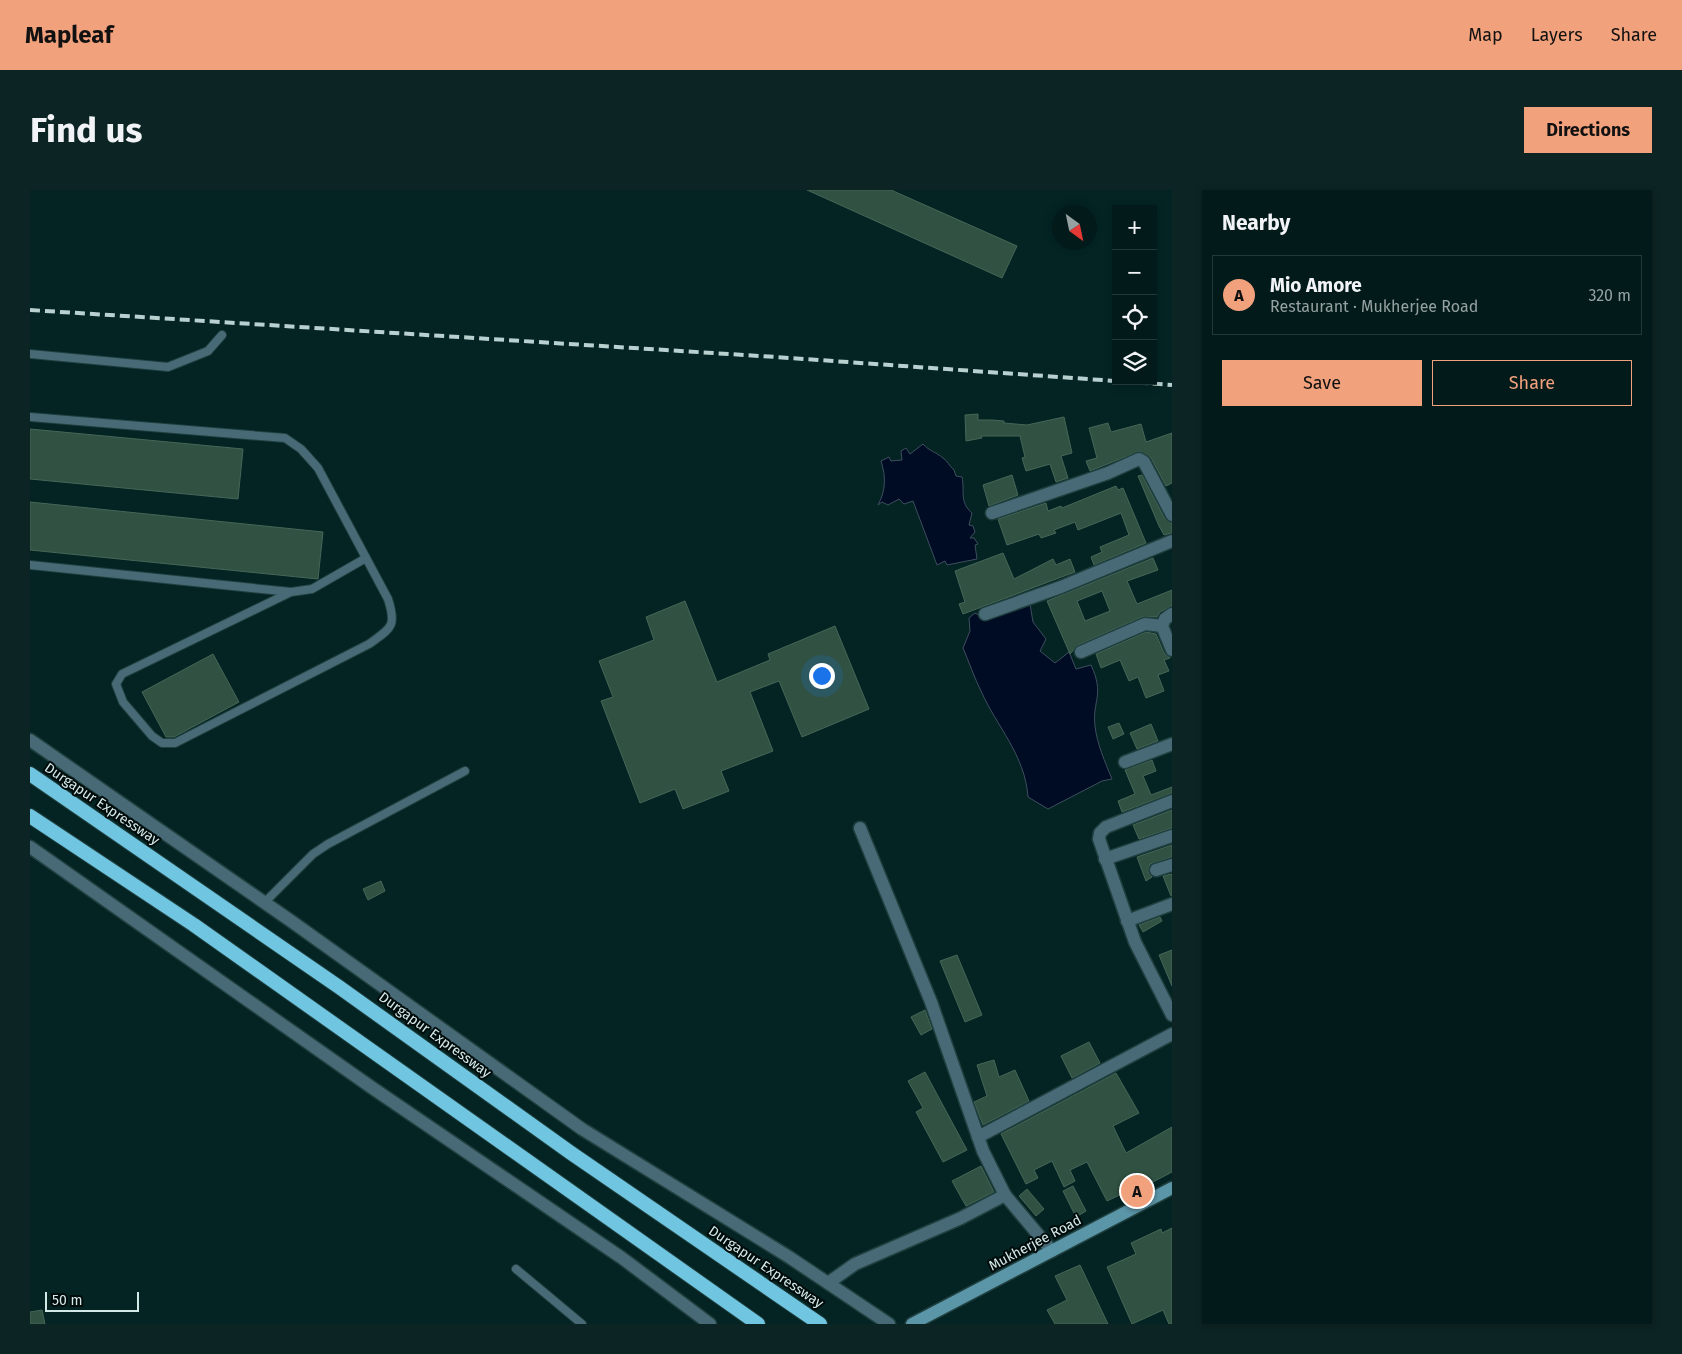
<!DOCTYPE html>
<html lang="en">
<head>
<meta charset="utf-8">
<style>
  :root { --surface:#021b1a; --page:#0c2423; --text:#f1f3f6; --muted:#96a1a2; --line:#233939; --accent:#f1a17c }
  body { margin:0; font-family:"Fira Sans",sans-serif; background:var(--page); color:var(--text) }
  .controls { position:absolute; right:15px; top:15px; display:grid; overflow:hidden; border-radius:0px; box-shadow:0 2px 8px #0003 }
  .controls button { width:45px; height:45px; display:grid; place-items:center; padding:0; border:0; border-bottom:1px solid var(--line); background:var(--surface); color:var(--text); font:25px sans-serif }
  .compass { position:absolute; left:1022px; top:15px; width:45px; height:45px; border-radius:50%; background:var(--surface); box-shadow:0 2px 8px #0003; rotate:147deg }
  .scale { position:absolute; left:15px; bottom:12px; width:94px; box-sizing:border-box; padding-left:5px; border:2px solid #d3e9e8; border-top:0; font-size:14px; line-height:18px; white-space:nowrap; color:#d3e9e8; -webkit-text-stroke:4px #000b0b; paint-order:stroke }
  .you { position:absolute; left:791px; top:485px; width:18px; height:18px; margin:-12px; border:4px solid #fff; border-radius:50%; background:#1a73e8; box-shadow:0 0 0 8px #1a73e833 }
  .badge { display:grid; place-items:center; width:32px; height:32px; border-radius:50%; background:var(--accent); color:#111; font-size:16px; font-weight:700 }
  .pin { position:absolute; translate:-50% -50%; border:2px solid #fff; box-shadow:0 1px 5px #0006 }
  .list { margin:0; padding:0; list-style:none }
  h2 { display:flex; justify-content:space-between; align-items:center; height:65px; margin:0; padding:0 20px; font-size:21px }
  h2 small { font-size:16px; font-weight:400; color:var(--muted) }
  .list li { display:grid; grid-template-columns:32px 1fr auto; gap:15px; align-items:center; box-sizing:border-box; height:80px; margin:0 10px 10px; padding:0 10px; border:1px solid var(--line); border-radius:0px }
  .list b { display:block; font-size:19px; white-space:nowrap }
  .list p { margin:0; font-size:16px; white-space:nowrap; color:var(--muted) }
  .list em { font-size:16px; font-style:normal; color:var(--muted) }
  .actions { display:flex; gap:10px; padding:15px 20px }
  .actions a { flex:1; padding:11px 0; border:1px solid var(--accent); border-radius:0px; text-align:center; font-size:18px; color:var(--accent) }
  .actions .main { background:var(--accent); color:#111 }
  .icon { flex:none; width:28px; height:28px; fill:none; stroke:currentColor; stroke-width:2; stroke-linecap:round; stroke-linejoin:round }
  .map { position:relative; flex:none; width:1142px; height:1134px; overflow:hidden; border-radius:0px }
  header { display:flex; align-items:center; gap:30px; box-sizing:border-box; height:70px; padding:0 25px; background:var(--accent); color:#111 }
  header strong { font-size:24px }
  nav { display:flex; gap:28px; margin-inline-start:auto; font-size:18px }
  .intro { display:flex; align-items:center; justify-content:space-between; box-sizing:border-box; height:120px; padding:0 30px }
  h1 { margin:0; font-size:35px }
  .button { padding:12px 22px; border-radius:0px; background:var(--accent); color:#111; font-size:18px; font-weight:700 }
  main { display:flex; gap:30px; padding:0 30px }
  aside { flex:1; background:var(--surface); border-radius:0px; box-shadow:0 2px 8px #0003 }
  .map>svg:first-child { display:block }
</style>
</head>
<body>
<header>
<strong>Mapleaf</strong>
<nav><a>Map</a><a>Layers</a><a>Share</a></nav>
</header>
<div class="intro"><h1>Find us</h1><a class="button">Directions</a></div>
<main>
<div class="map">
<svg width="1142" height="1134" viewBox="0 0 1142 1134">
  <rect width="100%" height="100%" fill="#032423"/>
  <g fill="#000c24" stroke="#3f4e5f">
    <path d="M893,254C899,261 906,262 913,268C918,271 919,276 924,280L926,286L932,287C935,301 929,312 942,323L939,335L943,336L945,342L940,348H944L948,354L945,355L947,369L917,375L915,371L907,375L883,311L874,314L869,309L858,315L852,312L848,315C856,300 856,287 851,271L859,267L861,271L872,270L871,261L876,258L880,264Z"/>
    <path d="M999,408L1003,432L1016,449L1010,461L1025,473L1039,462L1046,479L1061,475C1075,505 1062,511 1065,536C1067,554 1075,572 1082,589L1072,591L1018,619L998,607C995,565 967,537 951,501C944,487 939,472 933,458L940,441L939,428L945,423L952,427Z"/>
  </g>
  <g fill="#315242" stroke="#466757" fill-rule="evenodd">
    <polygon points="777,0 861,0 987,56 972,88"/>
    <polygon points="948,224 948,230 962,230 974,231 974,233 997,235 1034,227 1042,263 1031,266 1038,288 1026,292 1020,274 996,281 992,268 995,267 990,246 951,246 952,248 936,251 935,225"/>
    <polygon points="1078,233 1081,242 1111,234 1116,252 1142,243 1142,293 1136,296 1121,268 1110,261 1060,281 1056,271 1067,268 1059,238"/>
    <polygon points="0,239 213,259 208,309 0,289"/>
    <polygon points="982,285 988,305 959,316 953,295"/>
    <polygon points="1112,285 1135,329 1142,333 1142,343 1134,345 1129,336 1108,286"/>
    <polygon points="1086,296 1088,300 1093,298 1116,353 1064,375 1061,367 1072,362 1070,357 1099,345 1091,323 1048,340 1045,332 1024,340 1026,343 1011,348 1009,344 977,355 968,329 1016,313 1018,321 1031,316 1032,318"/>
    <polygon points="0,312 293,342 288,389 0,360"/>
    <polygon points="973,363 984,389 1023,369 1026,375 1040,369 1045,382 933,424 929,414 935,412 925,381"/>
    <path d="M1123,368L1128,380L1097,391L1107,414L1142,400V416L1130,422L1127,427H1112L1048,455L1040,464L1017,411ZM1072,401L1080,421L1055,431L1047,411Z"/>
    <polygon points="655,411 687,492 740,470 738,464 805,436 839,519 772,547 749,491 720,502 743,561 691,581 699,601 653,619 645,599 610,613 571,511 583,507 569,471 624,450 616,427"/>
    <polygon points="1116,442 1126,444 1134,463 1140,468 1134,470 1139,481 1128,485 1134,501 1116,508 1108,487 1099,491 1090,470 1071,478 1066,464"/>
    <polygon points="183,464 209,512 144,547 136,547 112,502"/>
    <polygon points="1089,533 1094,544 1083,549 1078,537"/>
    <polygon points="1121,534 1128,551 1107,559 1100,543"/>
    <polygon points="1122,570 1126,581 1113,586 1121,605 1142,597 1142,603 1092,622 1088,611 1105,604 1095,580"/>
    <polygon points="1142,620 1142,638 1109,649 1103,635"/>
    <polygon points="1142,655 1142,667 1120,674 1118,682 1122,687 1116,691 1107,667"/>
    <polygon points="1142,684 1142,706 1141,706 1133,686"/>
    <polygon points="351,691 355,701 338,710 333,699"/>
    <polygon points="1130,727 1132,731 1113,742 1109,735"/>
    <polygon points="1142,760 1142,796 1129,765"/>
    <polygon points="927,765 952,825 935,832 910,771"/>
    <polygon points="895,820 902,839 891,845 881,827"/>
    <polygon points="1059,852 1070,873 1042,888 1031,866"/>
    <polygon points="964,870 969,887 985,880 999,911 953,935 944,912 957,906 947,875"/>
    <polygon points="895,882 937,960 913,972 886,922 893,918 878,891"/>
    <polygon points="1086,883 1109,923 1083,936 1096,963 1142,937 1142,982 1098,1005 1096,1002 1077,1011 1057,972 1040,980 1045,991 1034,997 1022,971 1004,980 1008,988 996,994 971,944"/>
    <polygon points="951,976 964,1002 936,1016 922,991"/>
    <polygon points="1043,996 1056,1021 1046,1027 1033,1001"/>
    <polygon points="997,999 1014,1019 1006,1026 989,1006"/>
    <polygon points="1142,1038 1142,1134 1139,1134 1133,1120 1102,1134 1077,1077 1106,1064 1101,1053 1131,1039 1132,1043"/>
    <polygon points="1050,1075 1078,1134 1025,1134 1017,1120 1037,1110 1025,1086"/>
    <polygon points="12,1120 15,1134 0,1134 0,1122"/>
  </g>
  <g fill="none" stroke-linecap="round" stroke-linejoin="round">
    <defs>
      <g id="service">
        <polyline points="0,164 138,177 178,161 192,145"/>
        <path d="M0,227L255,248L271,259L288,278L358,409C367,437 361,438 339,454L145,553H132L122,546L93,512L86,494L92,484L261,402"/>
        <polyline points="0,375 261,402 282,399 336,368"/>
        <polyline points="234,713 283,664 298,654 435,581"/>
        <polyline points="486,1079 552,1134"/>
      </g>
      <g id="minor">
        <polyline points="962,323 1078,283 1109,269 1114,272 1142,325"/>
        <polyline points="955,424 1031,397 1142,351"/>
        <polyline points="1142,424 1135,429 1132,436 1142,460"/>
        <polyline points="1051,462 1115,434 1132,436"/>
        <polyline points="1095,572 1142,554"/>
        <polyline points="1142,611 1076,637 1070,643 1069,649 1105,752 1142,825"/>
        <polyline points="830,638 901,812 953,961 975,1005 1022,1061"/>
        <polyline points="1075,669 1142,646"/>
        <polyline points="1126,680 1142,675"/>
        <polyline points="1097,731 1142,714"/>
        <polyline points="948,947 1142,844"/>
        <polyline points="798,1093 825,1074 931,1028 975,1005"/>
      </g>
      <g id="tertiary">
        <polyline points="0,550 261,731 552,939 759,1067 859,1134"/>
        <polyline points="0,657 341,897 592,1068 680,1134"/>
      </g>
      <polyline id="secondary" points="882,1134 1142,998"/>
      <g id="trunk">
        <polyline points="0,584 309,797 541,963 790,1134"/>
        <polyline points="0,626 164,735 728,1134"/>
      </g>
    </defs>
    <use href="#service" stroke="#20403f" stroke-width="10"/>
    <use href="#minor" stroke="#20403f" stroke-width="15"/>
    <use href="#tertiary" stroke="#20403f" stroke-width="15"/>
    <use href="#secondary" stroke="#20403f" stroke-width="15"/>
    <use href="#trunk" stroke="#20403f" stroke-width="16"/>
    <use href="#service" stroke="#476a76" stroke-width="8"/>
    <use href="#minor" stroke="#476a76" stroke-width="12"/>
    <use href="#tertiary" stroke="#476a76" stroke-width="12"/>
    <use href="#secondary" stroke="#5b95a8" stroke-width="12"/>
    <use href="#trunk" stroke="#70c5e1" stroke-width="14"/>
    <polyline stroke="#b8d0cf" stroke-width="4" stroke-dasharray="10 5" stroke-linecap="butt" points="0,120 746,167 1142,195"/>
  </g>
  <g text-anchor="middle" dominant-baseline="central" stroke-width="4" stroke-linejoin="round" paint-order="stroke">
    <g font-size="14" fill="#d3e9e8" stroke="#000b0b">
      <text transform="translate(72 614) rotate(34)">Durgapur Expressway</text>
      <text transform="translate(405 845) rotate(36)">Durgapur Expressway</text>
      <text transform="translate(1005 1053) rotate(-28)">Mukherjee Road</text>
      <text transform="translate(736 1077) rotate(34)">Durgapur Expressway</text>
    </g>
  </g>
</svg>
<div class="controls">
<button>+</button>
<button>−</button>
<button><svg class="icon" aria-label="locate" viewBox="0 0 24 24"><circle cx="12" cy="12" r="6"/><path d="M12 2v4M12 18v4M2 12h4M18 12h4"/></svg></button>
<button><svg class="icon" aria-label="layers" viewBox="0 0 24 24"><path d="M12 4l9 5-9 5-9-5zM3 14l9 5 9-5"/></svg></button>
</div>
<svg class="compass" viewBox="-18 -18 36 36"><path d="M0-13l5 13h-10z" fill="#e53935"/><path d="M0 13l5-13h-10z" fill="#96a1a2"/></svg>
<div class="scale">50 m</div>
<div class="you"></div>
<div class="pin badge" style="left:1107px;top:1001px">A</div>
</div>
<aside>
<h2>Nearby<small></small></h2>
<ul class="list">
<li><span class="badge">A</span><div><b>Mio Amore</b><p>Restaurant · Mukherjee Road</p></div><em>320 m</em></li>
</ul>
<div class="actions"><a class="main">Save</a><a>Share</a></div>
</aside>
</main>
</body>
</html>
